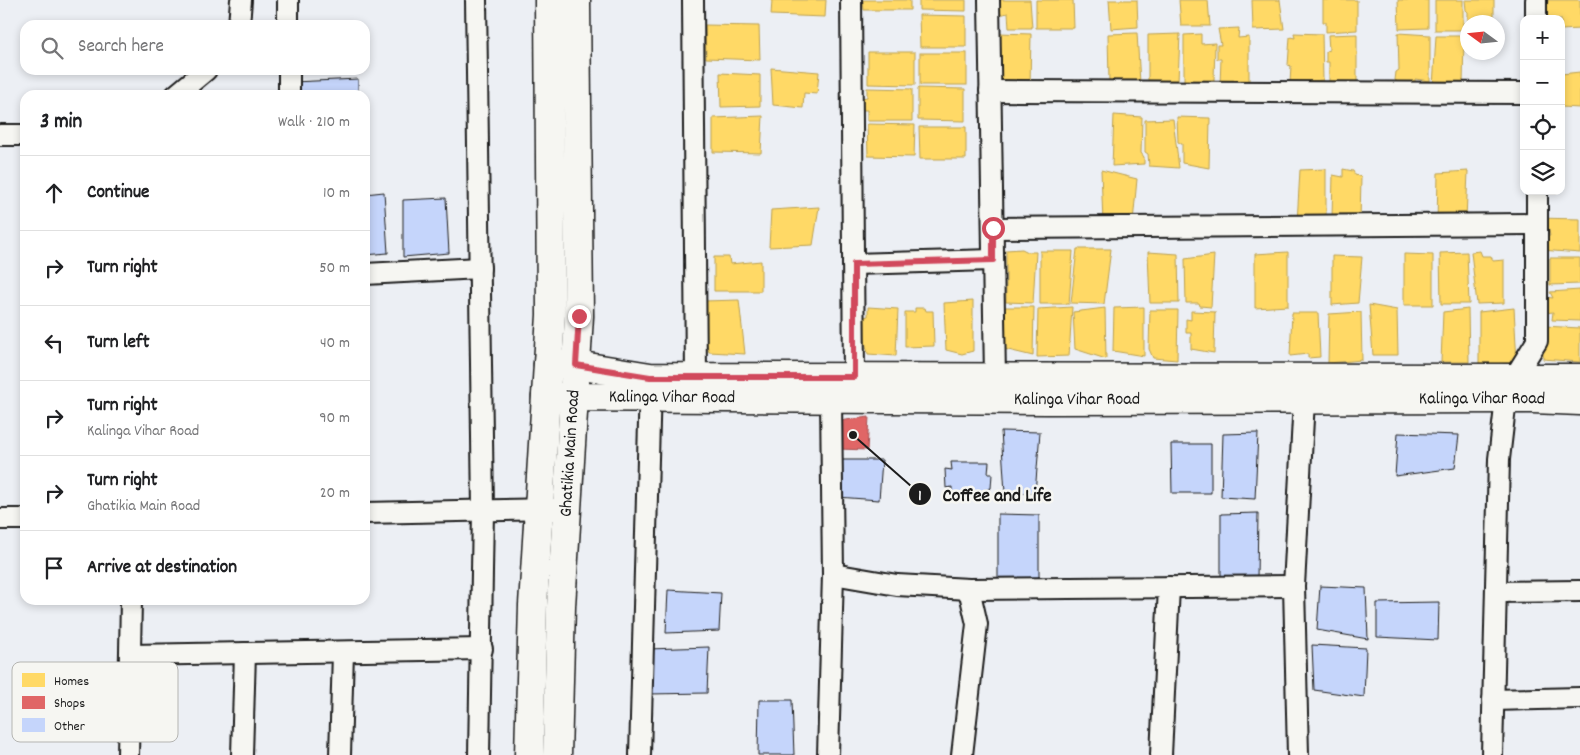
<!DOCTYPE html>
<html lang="en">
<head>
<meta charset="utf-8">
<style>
  :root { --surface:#fff; --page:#f2f2f2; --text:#202124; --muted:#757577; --line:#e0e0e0 }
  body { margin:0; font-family:Dekko,sans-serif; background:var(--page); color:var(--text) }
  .controls { position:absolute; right:15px; top:15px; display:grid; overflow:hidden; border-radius:10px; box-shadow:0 2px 8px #0003 }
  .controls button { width:45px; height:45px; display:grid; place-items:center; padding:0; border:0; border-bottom:1px solid var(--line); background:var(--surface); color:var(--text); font:25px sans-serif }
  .compass { position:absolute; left:1460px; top:15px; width:45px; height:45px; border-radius:50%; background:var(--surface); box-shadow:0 2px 8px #0003; rotate:285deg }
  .stop { position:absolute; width:15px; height:15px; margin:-11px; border:4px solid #d1495b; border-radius:50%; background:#fff }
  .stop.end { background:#d1495b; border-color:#fff; box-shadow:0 1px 5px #0008 }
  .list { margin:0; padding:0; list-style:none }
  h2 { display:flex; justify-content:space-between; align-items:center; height:65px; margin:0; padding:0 20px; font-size:21px }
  h2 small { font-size:16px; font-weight:400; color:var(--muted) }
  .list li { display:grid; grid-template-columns:32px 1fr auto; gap:15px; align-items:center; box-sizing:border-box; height:75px; padding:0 20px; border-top:1px solid var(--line) }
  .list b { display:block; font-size:19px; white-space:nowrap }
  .list p { margin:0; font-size:16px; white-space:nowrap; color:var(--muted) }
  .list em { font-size:16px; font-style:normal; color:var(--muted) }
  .icon { flex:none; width:28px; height:28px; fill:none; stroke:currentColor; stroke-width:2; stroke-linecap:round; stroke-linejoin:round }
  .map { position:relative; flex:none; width:1580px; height:755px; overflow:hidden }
  .search { position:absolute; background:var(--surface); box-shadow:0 2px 8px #0003; left:20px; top:20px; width:350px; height:55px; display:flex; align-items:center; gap:12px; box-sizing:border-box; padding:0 18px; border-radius:15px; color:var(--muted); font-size:19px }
  .panel { position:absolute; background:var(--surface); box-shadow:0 2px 8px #0003; left:20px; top:90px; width:350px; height:515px; border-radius:15px }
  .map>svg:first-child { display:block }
</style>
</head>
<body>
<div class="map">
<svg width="1580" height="755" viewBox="0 0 1580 755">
  <rect width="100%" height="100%" fill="#eceff4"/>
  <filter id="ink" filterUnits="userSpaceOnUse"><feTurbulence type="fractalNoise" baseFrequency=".02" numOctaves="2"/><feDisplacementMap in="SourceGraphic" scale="10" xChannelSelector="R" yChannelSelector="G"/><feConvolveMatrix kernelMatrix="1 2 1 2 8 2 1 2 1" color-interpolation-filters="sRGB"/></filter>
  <g filter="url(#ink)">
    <g fill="#ffd966" stroke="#bba050">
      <polygon points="772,0 826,0 825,17 771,15"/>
      <polygon points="863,0 910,0 910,10 864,10"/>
      <polygon points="919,0 966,0 966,11 919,10"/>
      <polygon points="999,0 1030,0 1032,28 1009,28 1008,13 998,15"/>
      <polygon points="1036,0 1073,0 1074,28 1036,28"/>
      <polygon points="1109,0 1137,0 1138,27 1111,29"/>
      <polygon points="1179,0 1208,0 1210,26 1181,26"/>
      <polygon points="1252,0 1280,0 1284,29 1253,30"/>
      <polygon points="1323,0 1357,0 1357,30 1326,32 1326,22 1323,22"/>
      <polygon points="1398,0 1428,0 1428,28 1399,29"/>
      <rect x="1435" y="0" width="28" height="30"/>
      <polygon points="1465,0 1494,0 1494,22 1468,22 1468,12 1466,10"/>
      <polygon points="1548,0 1580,0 1580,29 1561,30 1561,19 1546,19"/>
      <polygon points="919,15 966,16 966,47 920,47"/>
      <polygon points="705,25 759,26 760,60 706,58"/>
      <polygon points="1239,28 1238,38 1249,37 1249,86 1220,85 1221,59 1217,59 1217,45 1221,45 1218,29"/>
      <polygon points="999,33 1031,34 1030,85 998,85"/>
      <polygon points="1137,33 1140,83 1109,82 1108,34"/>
      <polygon points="1294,33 1322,34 1323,80 1290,83 1291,66 1288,65 1290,37 1295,38"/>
      <polygon points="1398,33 1430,35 1430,81 1415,79 1415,88 1398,87 1398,82 1395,80 1396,72 1399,70"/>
      <polygon points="1180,34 1178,81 1148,80 1148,35"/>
      <polygon points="1201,34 1201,44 1215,43 1214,80 1184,84 1184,35"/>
      <polygon points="1357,34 1357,87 1329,83 1329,62 1326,62 1326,51 1329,50 1328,35"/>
      <polygon points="1436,36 1464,36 1463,85 1453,82 1452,88 1433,87"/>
      <polygon points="868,52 915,52 915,85 868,84"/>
      <rect x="920" y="53" width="47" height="32"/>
      <polygon points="771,68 819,72 817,94 804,93 803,108 773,105"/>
      <polygon points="1580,72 1580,108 1561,107 1561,74"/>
      <polygon points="720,73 760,75 760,106 721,107"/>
      <polygon points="867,88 912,89 912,121 867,121 867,110 863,110 862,98 867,97"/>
      <polygon points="918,88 965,89 965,121 918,120"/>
      <polygon points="1114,115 1142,117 1141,153 1144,157 1144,164 1112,166"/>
      <polygon points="763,116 761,153 713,152 713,118"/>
      <polygon points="1177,117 1210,118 1209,168 1182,163 1182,144 1178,142"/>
      <polygon points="1173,119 1179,168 1149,166 1148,154 1145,152 1145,120"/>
      <polygon points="867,124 915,125 914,157 868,156"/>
      <polygon points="919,127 966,127 966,159 920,159"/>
      <polygon points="1326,169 1326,223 1297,223 1300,170"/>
      <polygon points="1343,169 1353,171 1355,175 1361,177 1360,221 1332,217 1333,175 1343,177"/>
      <polygon points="1101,170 1137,179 1133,222 1103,223"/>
      <polygon points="1468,171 1466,220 1437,225 1438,173"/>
      <polygon points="819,207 813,245 769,247 771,210"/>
      <polygon points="1537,218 1580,219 1580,253 1541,250 1540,237 1550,236 1549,230 1540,230"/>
      <polygon points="1022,249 1028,252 1036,252 1033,303 1006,302 1006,250"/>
      <polygon points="1077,249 1111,249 1104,304 1071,303"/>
      <polygon points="1040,251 1073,251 1069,304 1040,304"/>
      <polygon points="1480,251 1482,256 1491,256 1493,261 1504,260 1504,303 1477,304 1471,252"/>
      <polygon points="1148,252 1178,254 1179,303 1150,303"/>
      <polygon points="1288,252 1288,306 1255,308 1255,254"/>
      <polygon points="1467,252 1469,304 1441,304 1440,253"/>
      <polygon points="1404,254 1433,255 1433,305 1404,305"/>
      <polygon points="1214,255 1211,307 1200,306 1199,303 1186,303 1185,259"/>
      <polygon points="1332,256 1362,257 1358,303 1332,305"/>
      <polygon points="714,257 729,257 730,264 761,261 761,291 714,291"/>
      <polygon points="1550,258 1580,258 1580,284 1550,285"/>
      <polygon points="1580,290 1580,321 1552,320 1553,312 1545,313 1544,297 1553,298 1550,292"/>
      <polygon points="739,300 745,354 709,352 703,331 704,301"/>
      <polygon points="973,301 973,351 962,354 946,350 944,303"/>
      <polygon points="1369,305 1397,310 1398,355 1373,355"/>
      <polygon points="868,307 898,309 896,356 868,354 865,341 862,340 864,317 868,316"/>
      <polygon points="1000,307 1034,307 1033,356 1004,349 1005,321 1001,320"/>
      <polygon points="1072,307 1069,356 1037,357 1038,309"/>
      <polygon points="1144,307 1144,356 1113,351 1114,308"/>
      <polygon points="915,308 925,308 926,311 933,311 934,346 905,347 905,312 915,312"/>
      <polygon points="1105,308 1106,359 1075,349 1073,312"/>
      <polygon points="1514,308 1517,363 1479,364 1479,312"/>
      <polygon points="1468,309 1469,362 1441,362 1443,312"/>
      <polygon points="1150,310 1178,310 1177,360 1153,358 1149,349"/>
      <polygon points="1191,311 1215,312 1214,353 1191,349 1191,333 1186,333 1186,319 1191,320"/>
      <polygon points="1361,312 1362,360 1328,363 1329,314"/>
      <polygon points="1292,313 1318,313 1320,357 1308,358 1308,354 1290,356"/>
      <polygon points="1544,326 1580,328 1580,362 1543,359"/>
    </g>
    <polygon fill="#e06666" stroke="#a55050" points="869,417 867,450 839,449 838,421"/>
    <g fill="#c5d5fb" stroke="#1c1c1c">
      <polygon points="358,79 358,95 294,95 293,82"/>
      <polygon points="384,192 388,253 365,255 365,194"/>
      <polygon points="446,198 449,253 403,257 403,200"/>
      <polygon points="1001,431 1040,432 1035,493 1005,493"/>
      <polygon points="1258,433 1255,499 1221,497 1223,434"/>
      <polygon points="1398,433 1459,435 1455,468 1395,476"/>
      <polygon points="1171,444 1211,444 1211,493 1172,493"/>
      <polygon points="839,460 882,460 879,500 837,497"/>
      <polygon points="951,462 989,462 988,474 992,474 991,488 985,490 985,498 952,497 952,487 946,488 945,469 952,470"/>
      <polygon points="1258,513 1257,578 1221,579 1221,514"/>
      <polygon points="998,514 1039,515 1039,578 998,579"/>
      <polygon points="1320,586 1366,588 1368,639 1317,630"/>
      <polygon points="668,590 721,593 719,631 666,633"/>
      <polygon points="1439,602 1438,640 1377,637 1377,603"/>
      <polygon points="1312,645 1366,648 1364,697 1314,690"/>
      <polygon points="709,647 707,693 649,694 648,649"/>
      <polygon points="759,700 792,700 794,755 758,755"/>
    </g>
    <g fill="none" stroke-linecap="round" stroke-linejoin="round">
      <defs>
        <g id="street">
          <polyline points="288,0 288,25"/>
          <polyline points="476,0 483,510 479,755"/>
          <polyline points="693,0 696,377"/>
          <polyline points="851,0 854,377"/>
          <polyline points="989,0 995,378"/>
          <polyline points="1536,0 1536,19"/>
          <polyline points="239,25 241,0"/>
          <polyline points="289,70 289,95"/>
          <polyline points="990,91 1524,93"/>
          <polyline points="176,95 206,70"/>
          <polyline points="0,135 25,135"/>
          <polyline points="993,228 1537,224"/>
          <polyline points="853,264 993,260"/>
          <polyline points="365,274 480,268"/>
          <polyline points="1514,378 1537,341 1537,191"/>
          <polyline points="831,399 833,574 897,585 969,589 1294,586"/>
          <polyline points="365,513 553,509"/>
          <polyline points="0,519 25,519"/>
          <polyline points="1496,592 1580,591"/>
          <polyline points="130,655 482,649"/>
          <polyline points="1493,700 1580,698"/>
          <polyline points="128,755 131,600"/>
          <polyline points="242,755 245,653"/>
          <polyline points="340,755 343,652"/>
          <polyline points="640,755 650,385"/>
          <polyline points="828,755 833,574"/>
          <polyline points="962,755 977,624 969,589"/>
          <polyline points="1161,755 1169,587"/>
          <polyline points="1298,755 1294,586 1304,400"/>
          <polyline points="1492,755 1499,459 1506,399"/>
        </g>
        <g id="secondary">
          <polyline points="548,364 576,365 650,377 1580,378"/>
          <path id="s1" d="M546,397L1048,400L1533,399L1580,401"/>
          <polyline points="529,755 533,605 551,315 549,0"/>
          <path id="s2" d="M557,755L561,606L579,316L576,0"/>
        </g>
      </defs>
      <use href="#street" stroke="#1c1c1c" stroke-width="24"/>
      <use href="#secondary" stroke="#1c1c1c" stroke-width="31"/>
      <use href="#street" stroke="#f6f6f2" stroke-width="20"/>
      <use href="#secondary" stroke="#f6f6f2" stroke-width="28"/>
    </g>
  </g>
  <g fill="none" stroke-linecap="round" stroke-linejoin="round" filter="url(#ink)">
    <polyline stroke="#d1495b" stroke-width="6" points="579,316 576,365 650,377 854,377 854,264 993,260 993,228"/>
  </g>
  <g text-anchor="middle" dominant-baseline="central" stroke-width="5" stroke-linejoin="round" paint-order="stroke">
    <g font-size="18" fill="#1c1c1c" stroke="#f6f6f2">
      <text stroke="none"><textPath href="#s1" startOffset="126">Kalinga Vihar Road</textPath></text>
      <text stroke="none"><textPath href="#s1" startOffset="531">Kalinga Vihar Road</textPath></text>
      <text stroke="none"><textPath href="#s1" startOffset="936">Kalinga Vihar Road</textPath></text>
      <text stroke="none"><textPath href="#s2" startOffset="302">Ghatikia Main Road</textPath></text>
    </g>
  </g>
  <rect x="12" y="662" width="166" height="80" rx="8" fill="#f6f6f2" stroke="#b5b5b2" stroke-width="1"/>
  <rect x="22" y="673" width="23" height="14" fill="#ffd966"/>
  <rect x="22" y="696" width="23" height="13" fill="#e06666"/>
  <rect x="22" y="718" width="23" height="14" fill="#c5d5fb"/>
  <g font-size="14" fill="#1c1c1c">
    <text x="54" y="685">Homes</text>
    <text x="54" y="707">Shops</text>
    <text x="54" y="730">Other</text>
  </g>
  <path fill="none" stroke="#1c1c1c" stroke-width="2" d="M853 435L920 494"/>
  <g fill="#1c1c1c" stroke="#f6f6f2" stroke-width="2">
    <circle cx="853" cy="435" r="5"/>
    <circle cx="920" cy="494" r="12"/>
  </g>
  <g font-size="15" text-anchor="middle" font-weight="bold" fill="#fff">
    <text x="920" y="500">1</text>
  </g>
  <g font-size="19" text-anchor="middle" font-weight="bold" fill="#1c1c1c" stroke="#f6f6f2" stroke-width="5" stroke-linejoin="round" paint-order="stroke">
    <text x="997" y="501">Coffee and Life</text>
  </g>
</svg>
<div class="controls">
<button>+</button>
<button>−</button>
<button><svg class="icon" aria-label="locate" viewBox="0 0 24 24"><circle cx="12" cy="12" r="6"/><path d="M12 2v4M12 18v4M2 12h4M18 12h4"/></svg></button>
<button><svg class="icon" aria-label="layers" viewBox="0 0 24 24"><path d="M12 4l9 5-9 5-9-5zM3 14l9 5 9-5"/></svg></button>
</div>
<svg class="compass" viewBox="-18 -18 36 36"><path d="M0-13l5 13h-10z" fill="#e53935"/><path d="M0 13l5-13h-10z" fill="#757577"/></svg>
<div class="stop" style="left:993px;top:228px"></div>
<div class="stop end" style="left:579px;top:316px"></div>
<div class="search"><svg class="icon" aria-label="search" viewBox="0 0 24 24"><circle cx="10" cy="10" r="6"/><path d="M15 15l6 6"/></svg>Search here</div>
<section class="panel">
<h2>3 min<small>Walk · 210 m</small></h2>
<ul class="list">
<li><svg class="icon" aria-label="ahead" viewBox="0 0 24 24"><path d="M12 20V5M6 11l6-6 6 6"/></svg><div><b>Continue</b></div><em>10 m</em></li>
<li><svg class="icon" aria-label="right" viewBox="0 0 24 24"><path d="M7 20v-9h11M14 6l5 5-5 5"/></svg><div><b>Turn right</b></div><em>50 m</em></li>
<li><svg class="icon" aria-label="left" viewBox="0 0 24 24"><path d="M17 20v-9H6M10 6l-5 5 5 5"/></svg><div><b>Turn left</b></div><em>40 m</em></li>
<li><svg class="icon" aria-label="right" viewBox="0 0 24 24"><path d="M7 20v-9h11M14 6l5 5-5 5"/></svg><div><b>Turn right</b><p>Kalinga Vihar Road</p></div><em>90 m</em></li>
<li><svg class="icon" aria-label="right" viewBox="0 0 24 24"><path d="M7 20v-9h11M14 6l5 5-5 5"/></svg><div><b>Turn right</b><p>Ghatikia Main Road</p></div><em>20 m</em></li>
<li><svg class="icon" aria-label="arrive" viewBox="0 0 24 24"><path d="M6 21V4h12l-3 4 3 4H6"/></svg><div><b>Arrive at destination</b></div></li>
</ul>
</section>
</div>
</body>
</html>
